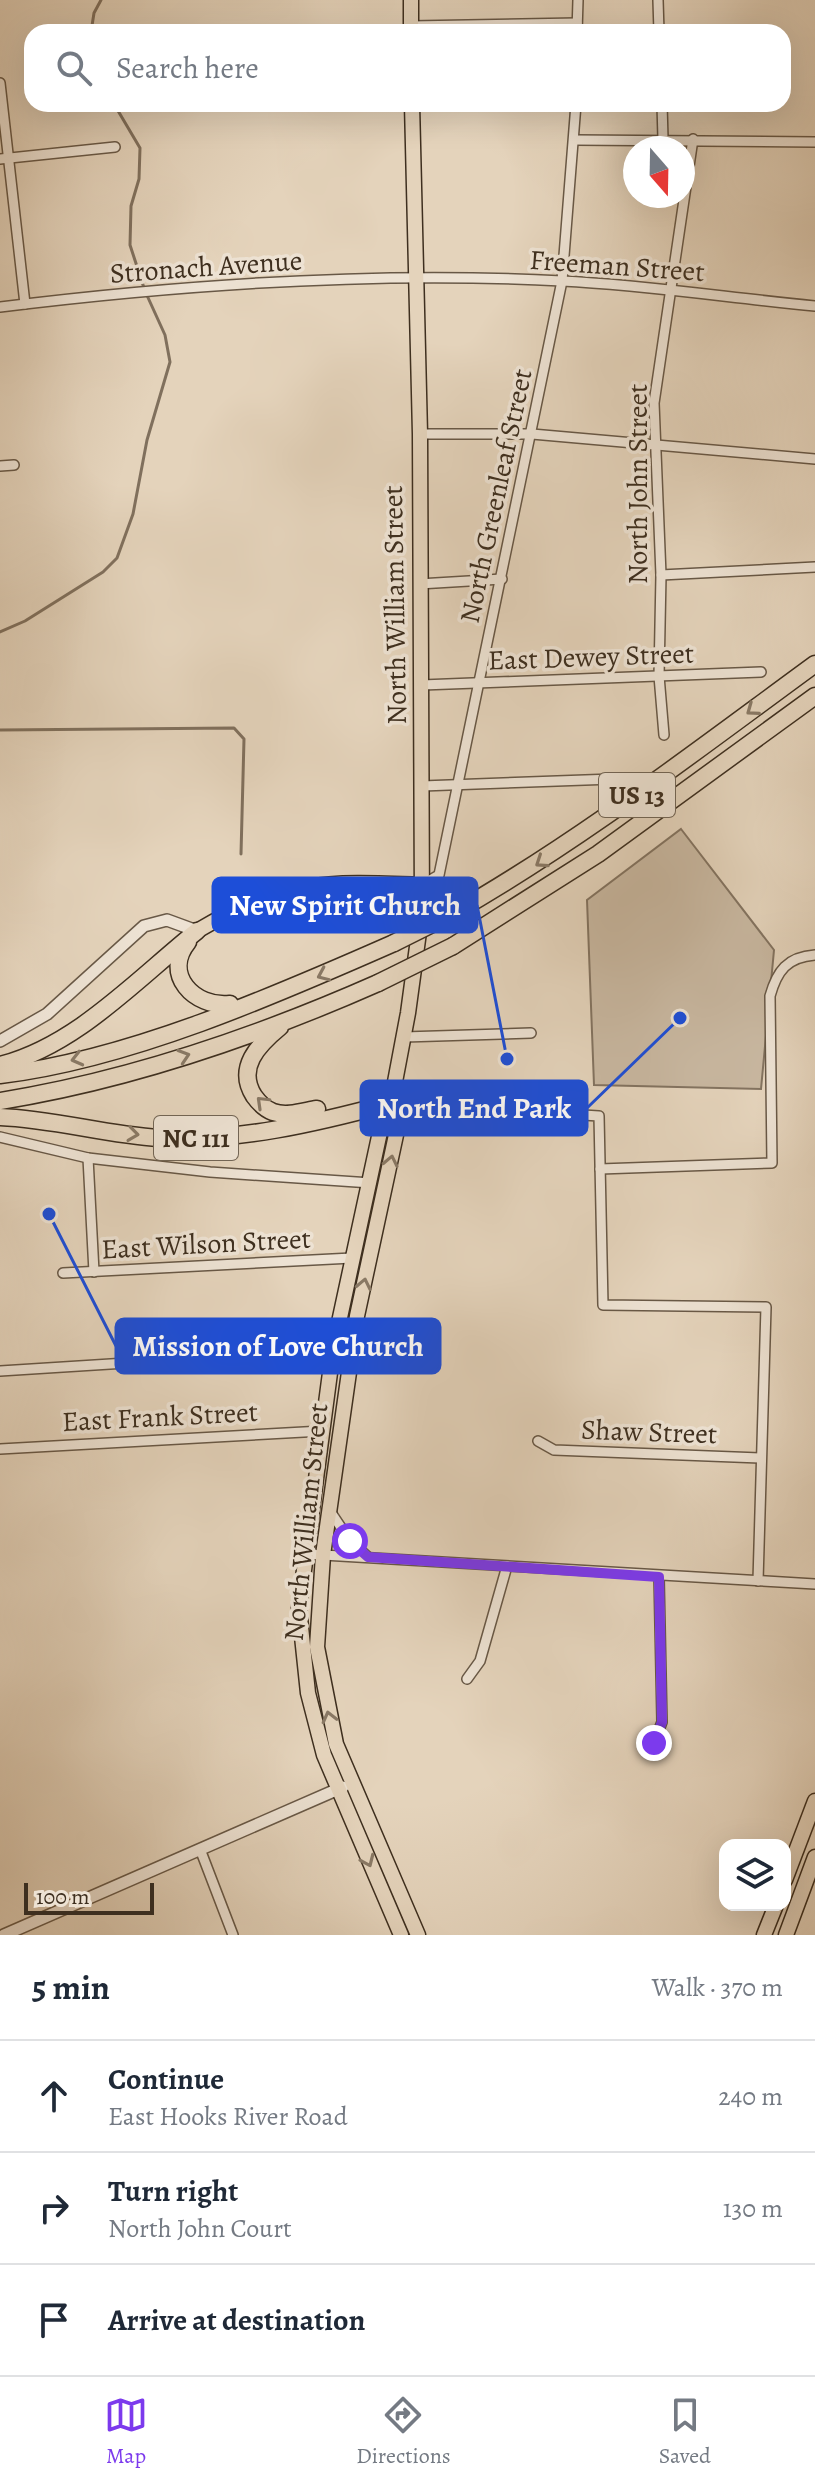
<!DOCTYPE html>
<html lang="en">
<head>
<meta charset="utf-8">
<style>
  :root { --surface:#fff; --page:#f2f2f3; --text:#1f2937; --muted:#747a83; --line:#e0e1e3; --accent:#7c3aed }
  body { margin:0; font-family:Alegreya,serif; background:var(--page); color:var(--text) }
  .controls { position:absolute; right:24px; bottom:24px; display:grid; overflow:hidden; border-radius:16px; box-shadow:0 8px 32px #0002 }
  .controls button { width:72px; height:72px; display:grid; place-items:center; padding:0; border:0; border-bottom:2px solid var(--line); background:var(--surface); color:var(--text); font:40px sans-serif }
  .compass { position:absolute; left:623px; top:136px; width:72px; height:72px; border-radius:50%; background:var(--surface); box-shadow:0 8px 32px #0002; rotate:160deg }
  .scale { position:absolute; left:24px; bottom:20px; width:130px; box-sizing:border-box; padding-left:8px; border:4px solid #3e2f1f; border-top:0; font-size:22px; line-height:28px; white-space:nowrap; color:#3e2f1f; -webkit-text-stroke:6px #ede2d3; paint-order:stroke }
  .stop { position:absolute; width:24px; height:24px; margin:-18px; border:6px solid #7c3aed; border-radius:50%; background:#fff }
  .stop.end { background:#7c3aed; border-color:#fff; box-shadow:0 2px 8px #0008 }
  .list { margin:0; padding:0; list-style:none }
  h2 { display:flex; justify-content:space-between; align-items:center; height:104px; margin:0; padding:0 32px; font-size:34px }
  h2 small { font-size:26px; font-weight:400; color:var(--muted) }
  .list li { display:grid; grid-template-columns:52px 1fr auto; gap:24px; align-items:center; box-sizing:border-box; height:112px; padding:0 32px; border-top:2px solid var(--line) }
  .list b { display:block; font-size:30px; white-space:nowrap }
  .list p { margin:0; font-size:26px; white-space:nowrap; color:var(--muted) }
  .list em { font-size:26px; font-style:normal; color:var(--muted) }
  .icon { flex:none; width:44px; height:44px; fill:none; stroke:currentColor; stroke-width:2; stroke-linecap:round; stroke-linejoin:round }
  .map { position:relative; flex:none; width:815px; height:1935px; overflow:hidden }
  .search { position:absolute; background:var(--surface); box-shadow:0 8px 32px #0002; left:24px; right:24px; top:24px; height:88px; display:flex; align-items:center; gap:20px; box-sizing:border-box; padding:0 28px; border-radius:24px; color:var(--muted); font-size:30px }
  .sheet { height:440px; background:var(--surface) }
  nav { display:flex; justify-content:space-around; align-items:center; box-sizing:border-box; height:112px; border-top:2px solid var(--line); background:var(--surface); font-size:22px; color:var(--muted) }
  nav a { display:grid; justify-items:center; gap:4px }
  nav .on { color:var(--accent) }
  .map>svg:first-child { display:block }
</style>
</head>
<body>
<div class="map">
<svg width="815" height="1935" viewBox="0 0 815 1935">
  <rect width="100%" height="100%" fill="#e4d3bb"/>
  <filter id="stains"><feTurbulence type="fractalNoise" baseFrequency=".0025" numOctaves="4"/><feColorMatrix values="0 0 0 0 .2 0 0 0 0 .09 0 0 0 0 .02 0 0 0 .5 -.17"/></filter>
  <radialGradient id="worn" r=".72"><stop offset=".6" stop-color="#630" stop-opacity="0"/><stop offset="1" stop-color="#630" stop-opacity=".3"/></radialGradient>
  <polygon fill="#c8b7a0" stroke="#837360" stroke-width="2" points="681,829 774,950 761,1089 594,1085 587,900"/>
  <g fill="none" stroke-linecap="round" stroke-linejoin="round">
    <g stroke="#80705d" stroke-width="3">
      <polyline points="91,32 94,13 101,0"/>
      <polyline points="0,632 25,621 103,572 117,558 133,514 147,440 170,362 165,335 145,291 130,245 131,206 139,179 140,148 114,104"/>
      <polyline points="0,730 234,728 244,739 241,854"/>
    </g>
    <defs>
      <g id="minor">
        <polyline points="658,0 659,32"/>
        <polyline points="411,26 577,23"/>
        <polyline points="577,32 578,0"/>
        <polyline points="0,83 25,304"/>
        <polyline points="662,104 663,139"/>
        <polyline points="575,140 815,142"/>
        <polyline points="0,159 115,147"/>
        <path d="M0,307C186,284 375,271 562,281C646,285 731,298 815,306"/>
        <polyline points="420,434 532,434 815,459"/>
        <polyline points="0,466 14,465"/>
        <polyline points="661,575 815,567"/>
        <polyline points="419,584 502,579"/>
        <polyline points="422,685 761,672"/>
        <polyline points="664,735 659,676 661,575 654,403 693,139"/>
        <polyline points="422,786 613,779"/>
        <polyline points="422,885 439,875 562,281 576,104"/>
        <polyline points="404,1037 531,1033"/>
        <polyline points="391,1103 599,1116 603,1305 766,1307 758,1581"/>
        <polyline points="0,1137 88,1158 210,1172 371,1183"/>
        <polyline points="88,1158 94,1272"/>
        <path d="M600,1169L772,1163L770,996C777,971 787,957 815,955"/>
        <polyline points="63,1273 352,1258"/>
        <polyline points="0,1371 333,1350"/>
        <polyline points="538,1441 554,1450 760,1458"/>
        <polyline points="0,1449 322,1431"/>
        <polyline points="330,1511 350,1541 368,1557"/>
        <polyline points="306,1554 815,1584"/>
        <polyline points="467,1679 480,1661 507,1566"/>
        <polyline points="654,1743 662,1722 659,1577"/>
        <polyline points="200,1849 233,1935"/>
      </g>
      <g id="tertiary">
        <polyline points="0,1041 47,1014 144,926 167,920 197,931"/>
        <polyline points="4,1935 343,1787"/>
      </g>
      <g id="primary">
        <polyline points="411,0 411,32"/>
        <path d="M197,931C284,880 323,881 422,885"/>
        <polyline points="391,1103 399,1121 357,1316 323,1555 317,1647 336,1744 418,1935"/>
        <polyline points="785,1880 815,1801"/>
        <polyline points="401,1935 324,1755 308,1693 299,1608 333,1350 383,1118 391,1103 408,1013 422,910 420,434 412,104"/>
        <polyline points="764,1935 776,1905"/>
        <polyline points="786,1935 815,1857"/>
      </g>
      <g id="motorway">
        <path d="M452,914C580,841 696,751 815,664"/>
        <path d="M188,942C162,974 194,1008 230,1004"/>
        <polyline points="453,946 598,854 815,696"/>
        <path d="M280,1027C258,1045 236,1068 254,1096C259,1103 265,1109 273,1112C287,1117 304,1111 317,1109"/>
        <path d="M0,1065C76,1046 137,979 197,931"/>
        <path d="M0,1075C128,1060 276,995 394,943"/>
        <path d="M0,1101C131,1080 258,1036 378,983"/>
        <path d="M0,1117C54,1119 106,1135 159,1138C236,1142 317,1123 391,1103"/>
      </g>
    </defs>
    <use href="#minor" stroke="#685846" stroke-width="12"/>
    <use href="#tertiary" stroke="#685846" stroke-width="14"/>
    <use href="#primary" stroke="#3e2f1f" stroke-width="17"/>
    <use href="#motorway" stroke="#3e2f1f" stroke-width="19"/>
    <use href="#minor" stroke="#ede2d3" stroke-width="9"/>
    <use href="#tertiary" stroke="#ede2d3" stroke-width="11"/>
    <use href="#primary" stroke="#e4d3bb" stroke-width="14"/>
    <use href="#motorway" stroke="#e4d3bb" stroke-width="16"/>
    <defs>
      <g id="motorway-bridge">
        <polyline points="394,943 452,914"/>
        <polyline points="378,983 453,946"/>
      </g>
    </defs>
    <use href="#motorway-bridge" stroke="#3e2f1f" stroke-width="19" stroke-linecap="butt"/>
    <use href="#motorway-bridge" stroke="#e4d3bb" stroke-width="16"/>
  </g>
  <defs><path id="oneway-chevron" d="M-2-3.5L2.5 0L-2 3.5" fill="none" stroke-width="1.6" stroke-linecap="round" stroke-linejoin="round" transform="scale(2)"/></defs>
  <g stroke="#897965">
    <use href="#oneway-chevron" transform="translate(752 710) rotate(144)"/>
    <use href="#oneway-chevron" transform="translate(541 862) rotate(146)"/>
    <use href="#oneway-chevron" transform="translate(323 975) rotate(156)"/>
    <use href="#oneway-chevron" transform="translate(184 1056) rotate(-18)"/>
    <use href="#oneway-chevron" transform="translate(77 1059) rotate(166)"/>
    <use href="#oneway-chevron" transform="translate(262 1102) rotate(-136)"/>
    <use href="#oneway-chevron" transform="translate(133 1134) rotate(8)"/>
    <use href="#oneway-chevron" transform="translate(391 1161) rotate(-78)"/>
    <use href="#oneway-chevron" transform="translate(364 1284) rotate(-78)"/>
    <use href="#oneway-chevron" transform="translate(329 1717) rotate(-104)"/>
    <use href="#oneway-chevron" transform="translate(368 1861) rotate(66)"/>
  </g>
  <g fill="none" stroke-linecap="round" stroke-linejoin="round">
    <polyline stroke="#7c3aed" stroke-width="10" points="350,1541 368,1557 659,1577 662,1722 654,1743"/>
  </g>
  <g text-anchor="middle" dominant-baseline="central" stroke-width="7" stroke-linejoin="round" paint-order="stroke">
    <g fill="#ede2d3" stroke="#726555" stroke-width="2">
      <rect x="599" y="773" width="76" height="44" rx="6"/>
      <rect x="154" y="1116" width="84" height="44" rx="6"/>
    </g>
    <g font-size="26" font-weight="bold" fill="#3e2f1f">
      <text x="637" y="795">US 13</text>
      <text x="196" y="1138">NC 111</text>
    </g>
    <g font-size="28" fill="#3e2f1f" stroke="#ede2d3">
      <text transform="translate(617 266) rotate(4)">Freeman Street</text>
      <text transform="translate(206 267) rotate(-4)">Stronach Avenue</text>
      <text transform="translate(638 484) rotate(-90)">North John Street</text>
      <text transform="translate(496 496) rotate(-78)">North Greenleaf Street</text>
      <text transform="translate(395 605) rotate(-91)">North William Street</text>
      <text transform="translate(591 657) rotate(-2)">East Dewey Street</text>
      <text transform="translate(206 1244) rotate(-3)">East Wilson Street</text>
      <text transform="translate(160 1417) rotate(-3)">East Frank Street</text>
      <text transform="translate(649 1432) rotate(2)">Shaw Street</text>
      <text transform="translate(306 1522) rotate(-84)">North William Street</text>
    </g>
  </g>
  <path fill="none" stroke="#1d4ed8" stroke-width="3" d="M507 1059L477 905M680 1018L587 1108M49 1214L116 1346"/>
  <g fill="#1d4ed8" stroke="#ede2d3" stroke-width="3">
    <circle cx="507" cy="1059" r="8"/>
    <circle cx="680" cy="1018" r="8"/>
    <circle cx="49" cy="1214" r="8"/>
  </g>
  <g fill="#1d4ed8" stroke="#1d4ed8" stroke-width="3">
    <rect x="213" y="878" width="264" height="54" rx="8"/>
    <rect x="361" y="1081" width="226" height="54" rx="8"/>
    <rect x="116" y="1319" width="324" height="54" rx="8"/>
  </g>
  <g font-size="30" text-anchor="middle" font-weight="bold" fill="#fff">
    <text x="345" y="915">New Spirit Church</text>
    <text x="474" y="1118">North End Park</text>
    <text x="278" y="1356">Mission of Love Church</text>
  </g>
  <rect width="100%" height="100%" filter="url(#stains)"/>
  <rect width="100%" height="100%" fill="url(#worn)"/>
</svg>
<div class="controls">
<button><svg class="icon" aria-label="layers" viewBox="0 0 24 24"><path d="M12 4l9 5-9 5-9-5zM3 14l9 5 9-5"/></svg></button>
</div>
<svg class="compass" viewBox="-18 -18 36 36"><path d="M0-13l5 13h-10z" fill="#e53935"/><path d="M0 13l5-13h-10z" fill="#747a83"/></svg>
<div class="scale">100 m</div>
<div class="stop" style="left:350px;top:1541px"></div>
<div class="stop end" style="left:654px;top:1743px"></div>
<div class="search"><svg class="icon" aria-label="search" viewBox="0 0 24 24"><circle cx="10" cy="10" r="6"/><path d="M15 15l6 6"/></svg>Search here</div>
</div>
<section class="sheet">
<h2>5 min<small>Walk · 370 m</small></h2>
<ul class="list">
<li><svg class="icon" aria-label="ahead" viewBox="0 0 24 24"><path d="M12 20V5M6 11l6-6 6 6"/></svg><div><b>Continue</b><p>East Hooks River Road</p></div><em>240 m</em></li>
<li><svg class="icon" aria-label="right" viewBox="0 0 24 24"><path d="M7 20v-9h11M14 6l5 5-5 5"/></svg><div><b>Turn right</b><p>North John Court</p></div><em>130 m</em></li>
<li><svg class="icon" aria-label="arrive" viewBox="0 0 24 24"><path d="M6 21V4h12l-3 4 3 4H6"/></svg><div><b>Arrive at destination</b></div></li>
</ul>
</section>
<nav>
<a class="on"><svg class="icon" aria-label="map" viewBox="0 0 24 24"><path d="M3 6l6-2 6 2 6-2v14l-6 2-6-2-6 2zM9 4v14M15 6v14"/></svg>Map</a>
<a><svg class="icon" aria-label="directions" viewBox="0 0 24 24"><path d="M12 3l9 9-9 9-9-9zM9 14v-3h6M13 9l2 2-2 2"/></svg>Directions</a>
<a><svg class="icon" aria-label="saved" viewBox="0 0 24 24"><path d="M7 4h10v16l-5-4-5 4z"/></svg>Saved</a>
</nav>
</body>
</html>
